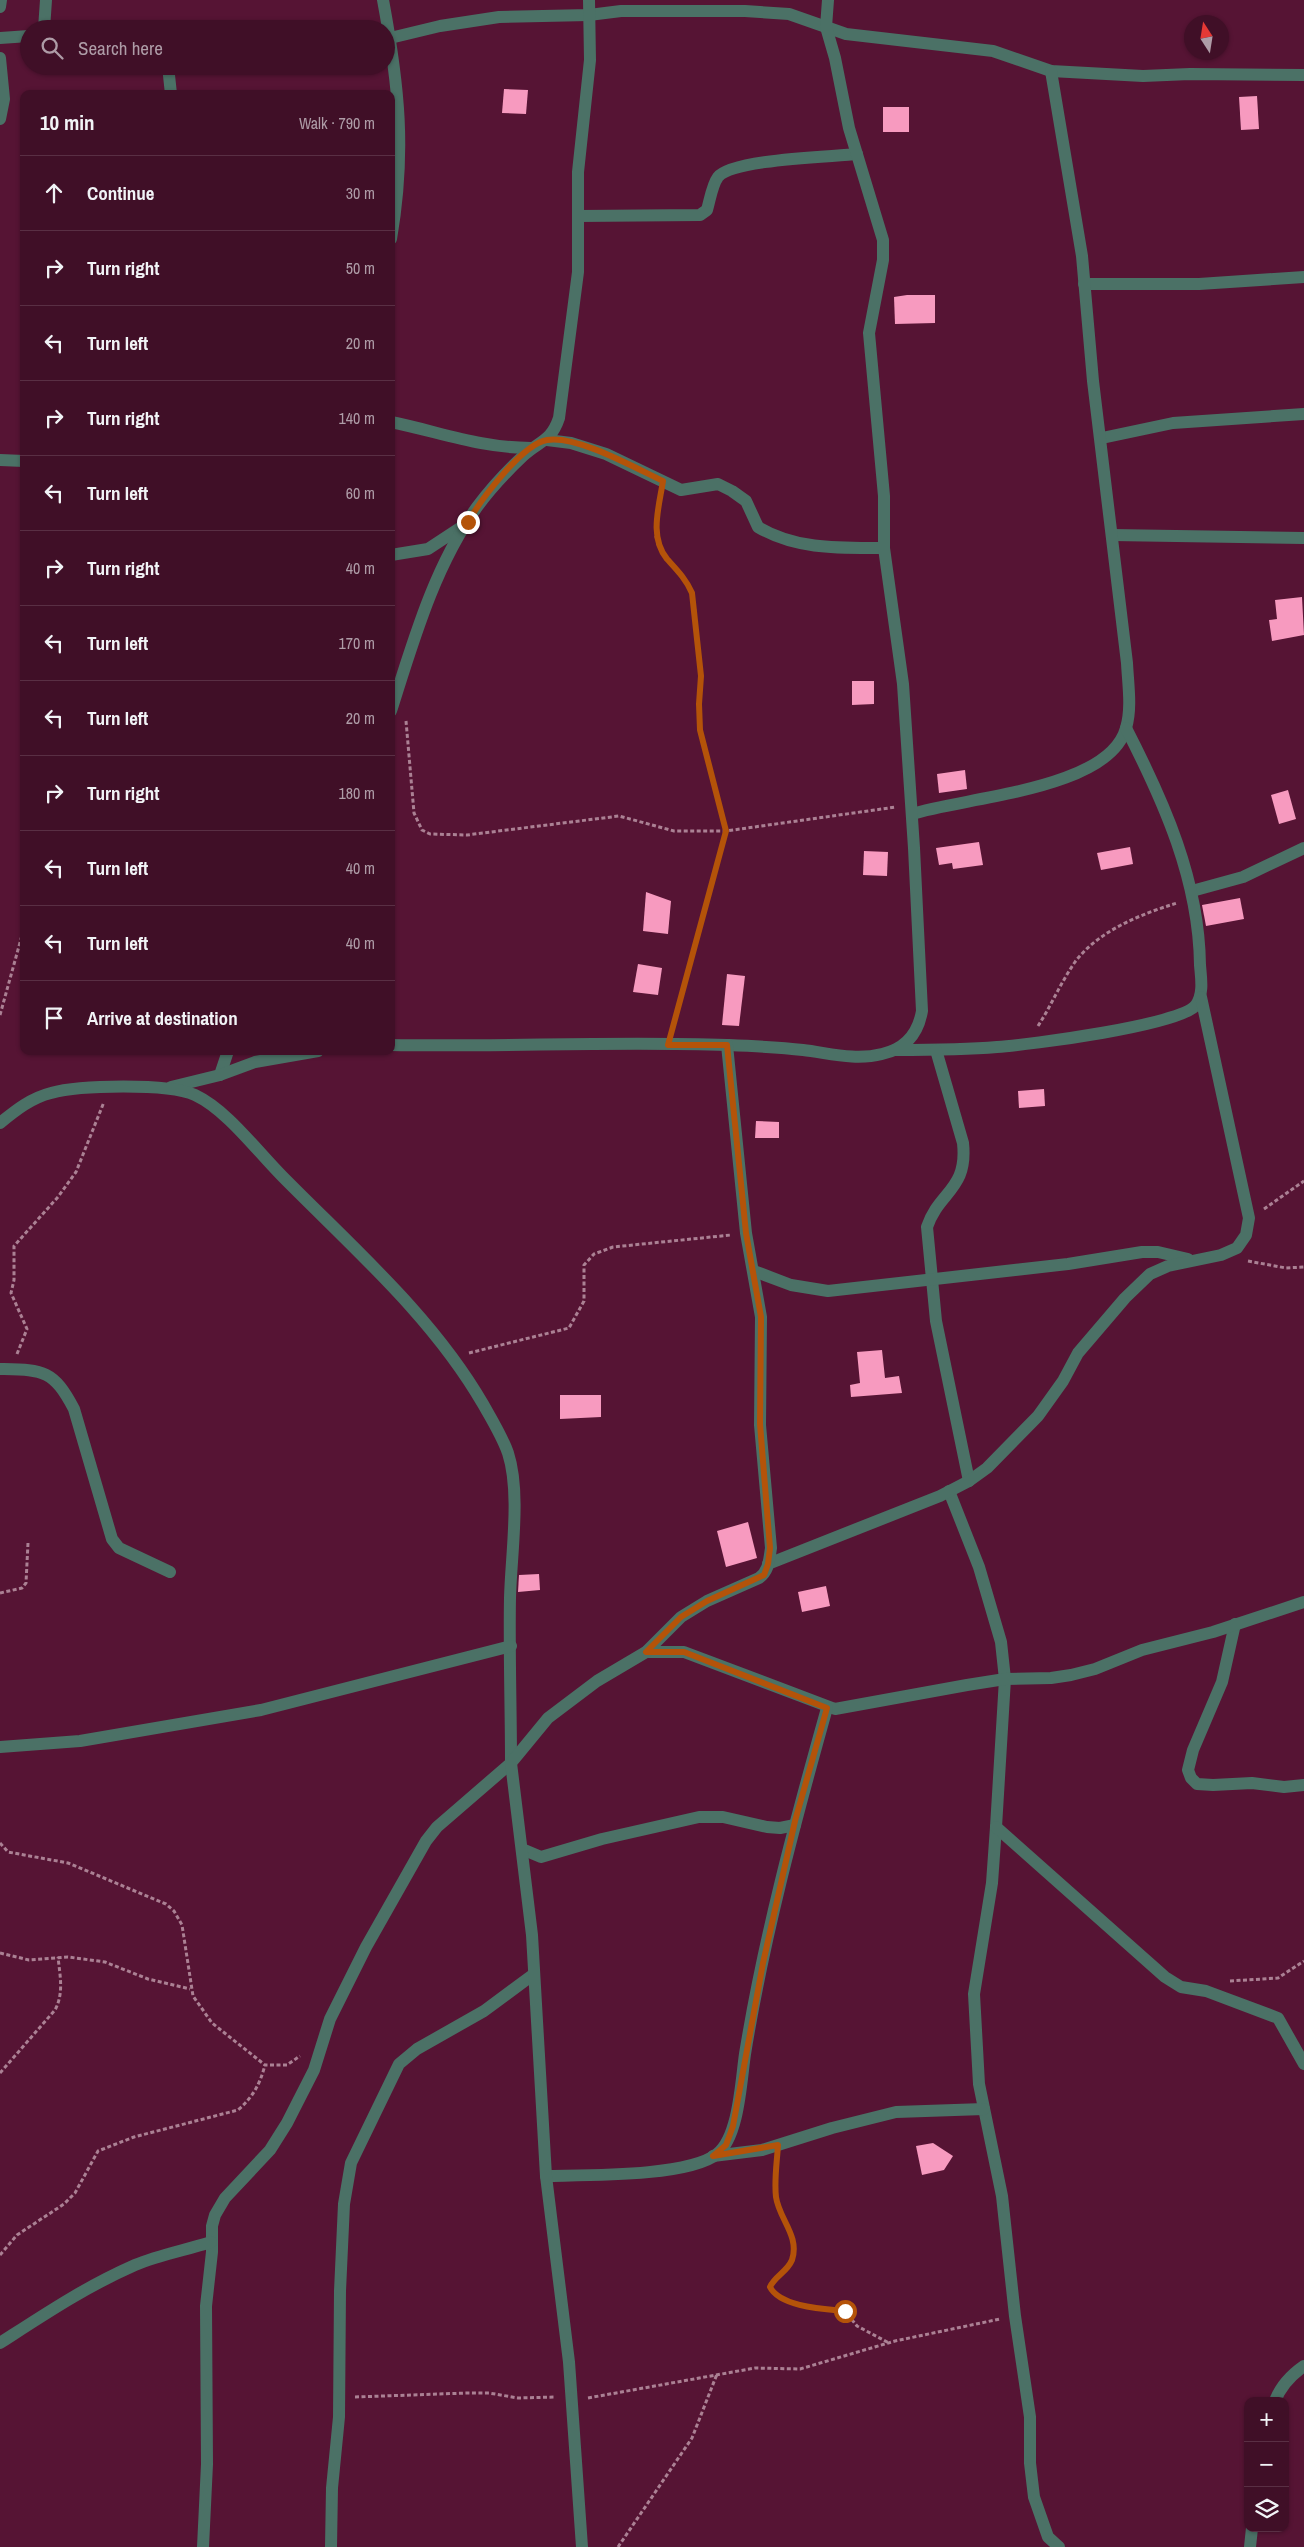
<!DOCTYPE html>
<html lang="en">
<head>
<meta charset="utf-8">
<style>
  :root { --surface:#400f27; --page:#47182f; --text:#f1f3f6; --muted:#ae9ca7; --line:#592f44 }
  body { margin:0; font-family:"Archivo Narrow",sans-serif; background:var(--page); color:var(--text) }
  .controls { position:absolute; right:15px; bottom:15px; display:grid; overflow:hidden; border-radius:10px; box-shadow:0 1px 4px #0004 }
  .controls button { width:45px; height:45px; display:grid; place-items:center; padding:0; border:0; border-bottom:1px solid var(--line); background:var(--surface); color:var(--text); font:25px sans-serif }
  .compass { position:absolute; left:1184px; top:15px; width:45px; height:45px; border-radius:50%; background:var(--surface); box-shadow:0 1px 4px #0004; rotate:348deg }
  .stop { position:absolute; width:15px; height:15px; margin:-11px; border:4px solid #b45309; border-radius:50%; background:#fff }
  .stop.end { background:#b45309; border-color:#fff; box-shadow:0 1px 5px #0008 }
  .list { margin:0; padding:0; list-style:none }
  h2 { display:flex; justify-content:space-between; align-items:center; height:65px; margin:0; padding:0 20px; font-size:21px }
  h2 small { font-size:16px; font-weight:400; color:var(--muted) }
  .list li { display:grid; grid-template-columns:32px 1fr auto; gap:15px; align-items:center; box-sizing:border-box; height:75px; padding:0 20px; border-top:1px solid var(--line) }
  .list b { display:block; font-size:19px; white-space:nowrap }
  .list em { font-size:16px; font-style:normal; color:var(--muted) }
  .icon { flex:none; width:28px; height:28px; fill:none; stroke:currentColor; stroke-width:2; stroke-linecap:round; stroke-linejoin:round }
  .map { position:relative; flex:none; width:1304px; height:2547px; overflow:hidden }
  .search { position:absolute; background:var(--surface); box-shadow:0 1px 4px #0004; left:20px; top:20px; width:375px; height:55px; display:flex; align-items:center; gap:12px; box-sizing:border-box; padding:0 18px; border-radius:28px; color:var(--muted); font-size:19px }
  .panel { position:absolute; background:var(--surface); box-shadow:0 1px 4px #0004; left:20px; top:90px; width:375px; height:965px; border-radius:10px }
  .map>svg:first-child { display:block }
</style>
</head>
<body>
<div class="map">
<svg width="1304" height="2547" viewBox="0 0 1304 2547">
  <rect width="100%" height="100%" fill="#561434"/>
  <g fill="#f79abf">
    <polygon points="504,89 528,90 526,114 502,113"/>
    <polygon points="1257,96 1259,129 1241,130 1239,97"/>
    <rect x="883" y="107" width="26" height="25"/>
    <polygon points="907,295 935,295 935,323 895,324 894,297"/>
    <polygon points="1302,597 1304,635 1272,641 1269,620 1277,619 1275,600"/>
    <polygon points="852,681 874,681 874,704 852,705"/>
    <polygon points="965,770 967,789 939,793 937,774"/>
    <polygon points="1288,790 1296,819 1279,824 1271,795"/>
    <polygon points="979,842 983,865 953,869 952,863 939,865 936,848"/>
    <polygon points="1130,847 1133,864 1101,870 1097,853"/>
    <polygon points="864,851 888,852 887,876 863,875"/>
    <polygon points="646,892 671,901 668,934 643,931"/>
    <polygon points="1240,898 1244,919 1206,926 1202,905"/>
    <polygon points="638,964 662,968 658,995 633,992"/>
    <polygon points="727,974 745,976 739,1026 722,1025"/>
    <polygon points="1044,1089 1045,1106 1019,1108 1018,1091"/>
    <polygon points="756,1121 779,1122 779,1138 755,1138"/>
    <polygon points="882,1350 885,1378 899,1376 902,1393 851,1397 850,1385 860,1383 857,1352"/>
    <polygon points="560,1395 601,1395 601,1417 560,1419"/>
    <polygon points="748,1522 757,1558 726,1567 717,1531"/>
    <polygon points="539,1574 540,1590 518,1592 519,1575"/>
    <polygon points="826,1586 830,1606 802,1612 798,1592"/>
    <polygon points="933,2143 953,2156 944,2170 922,2175 916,2146"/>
  </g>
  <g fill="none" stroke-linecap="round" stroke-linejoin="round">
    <g stroke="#ab8194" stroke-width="3" stroke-dasharray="4 2.5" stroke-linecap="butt">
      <path d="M660,497C659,508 655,521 656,533C656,557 683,572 693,593L701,676L699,704L700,730L726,831L673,1027"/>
      <polyline points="406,721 414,813 422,830 430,834 467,835 619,816 674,831 726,831 896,807"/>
      <polyline points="0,1015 24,928"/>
      <path d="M1038,1026C1051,1006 1061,982 1075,962C1098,931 1141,914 1177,903"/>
      <polyline points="1264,1209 1304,1181"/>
      <polyline points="1248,1261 1286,1268 1304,1267"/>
      <polyline points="469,1353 569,1328 584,1301 584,1265 594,1254 613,1247 731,1235"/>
      <polyline points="17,1354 27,1329 11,1293 14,1280 14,1246 58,1197 76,1172 104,1102"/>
      <polyline points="0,1593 22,1588 26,1583 28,1543"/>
      <polyline points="0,1843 8,1852 68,1863 166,1904 174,1911 182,1925 193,1996 212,2023 265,2065 287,2065 300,2056"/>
      <polyline points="0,1953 29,1960 68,1957 105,1962 148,1979 190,1989"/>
      <polyline points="1230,1981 1278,1978 1304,1961"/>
      <path d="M0,2073L55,2010C64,1993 60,1976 58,1957"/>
      <path d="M777,2163C776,2175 774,2187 776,2198C781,2219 800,2238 791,2261C787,2272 774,2276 770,2287C780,2307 824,2309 845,2311L857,2326L889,2343"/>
      <path d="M0,2255L17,2235L64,2204L75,2193L98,2151L134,2137L238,2110C253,2097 260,2084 265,2065"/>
      <polyline points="355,2397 467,2393 489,2393 518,2398 555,2397"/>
      <polyline points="588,2398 755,2368 800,2369 895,2341 1000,2319"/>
      <polyline points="618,2547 692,2438 717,2374"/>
    </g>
    <g stroke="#4b7166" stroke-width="12">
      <path d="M383,0C399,86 406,152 391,239"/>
      <polyline points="0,7 1,0"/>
      <polyline points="44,29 46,0"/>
      <polyline points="0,38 29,36"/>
      <polyline points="386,39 440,26 499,17 589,15 621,11 745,11 789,14 846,34 993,51 1051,71 1143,76 1190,74 1304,75"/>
      <polyline points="0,58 4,99 0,119"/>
      <polyline points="168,66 171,94"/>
      <path d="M578,216L700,215L707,210C710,200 712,185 718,177C732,159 831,157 857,154"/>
      <polyline points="1084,284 1199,284 1304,277"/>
      <path d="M391,422C440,432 481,448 531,448"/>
      <polyline points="1102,438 1173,423 1304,414"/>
      <path d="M547,440L571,443L606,454L681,490L718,484L732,491L746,501L758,527C796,550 841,548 884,548"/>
      <polyline points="0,460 24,461"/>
      <polyline points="1112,535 1304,538"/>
      <polyline points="391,555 428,549 466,524"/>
      <path d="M391,711C413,642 434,567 477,507C491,488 506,472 523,456C539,441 551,442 559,418L578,272V172L590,60L589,0"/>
      <path d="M912,814C965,797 1109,790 1126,728C1132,708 1128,684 1127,663L1093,381L1082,256L1051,71"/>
      <polyline points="1192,891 1243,877 1304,848"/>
      <path d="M391,1045C503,1047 616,1041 727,1045C752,1046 778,1047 803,1050C829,1053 855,1061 882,1054C905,1049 918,1034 922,1011L914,848L903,684L884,548V496L869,333L883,260V240L849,128L835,58L826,27L828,0"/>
      <path d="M895,1050C929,1050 963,1050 997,1047C1028,1045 1182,1025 1196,1005C1204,993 1201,978 1200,965C1199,880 1164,802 1126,728"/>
      <path d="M936,1050L963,1143C968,1190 939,1191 927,1227L936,1321L969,1481"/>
      <polyline points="220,1075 228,1051"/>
      <polyline points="171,1087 220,1075 255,1062 318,1051"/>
      <path d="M0,1123C16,1110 31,1098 51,1093C79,1085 168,1083 195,1095C227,1110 257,1151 282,1176C353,1248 432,1316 483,1404C492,1420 502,1436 508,1453C521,1493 511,1555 510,1598C509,1653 511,1708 511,1763L437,1827L426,1841L366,1947L330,2019L314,2070L287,2123L270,2150L225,2198L215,2215L212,2226V2252L206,2306L207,2464L203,2547"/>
      <polyline points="754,1271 791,1285 828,1291 1068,1264 1142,1252 1158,1252 1188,1259"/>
      <path d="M0,1369C43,1370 53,1369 74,1409L112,1539L119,1548L170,1572"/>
      <polyline points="949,1491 979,1567 1001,1642 1005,1679 996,1827 992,1883 974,1994 979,2084 1002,2196 1015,2316 1030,2417 1030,2463 1034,2497 1048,2537 1059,2547"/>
      <polyline points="768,1564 940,1496 969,1481 987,1468 1038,1416 1063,1381 1078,1353 1125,1298 1150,1274 1168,1266 1221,1255 1237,1248 1246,1235 1249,1218 1201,997"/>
      <polyline points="1235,1624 1222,1682 1193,1750 1188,1770 1191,1778 1197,1784 1213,1785 1252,1783 1284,1787 1304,1785"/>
      <polyline points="646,1652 684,1652 835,1709 967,1685 1005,1679 1051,1678 1071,1675 1095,1669 1142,1650 1213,1632 1304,1602"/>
      <polyline points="0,1747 80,1741 261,1710 511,1646"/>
      <polyline points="996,1827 1165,1977 1181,1987 1206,1991 1278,2018 1304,2064"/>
      <polyline points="522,1849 541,1857 602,1839 699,1817 723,1817 767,1827 780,1828 795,1825"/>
      <polyline points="713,2156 762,2150 832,2128 896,2112 984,2109"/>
      <path d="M546,2176C585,2175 688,2177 717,2154C739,2137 741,2081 745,2054C764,1937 795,1822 827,1708"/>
      <path d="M0,2343C45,2314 85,2287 135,2265C159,2255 186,2250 211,2242"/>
      <path d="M1275,2401C1281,2385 1291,2375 1304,2366"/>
      <polyline points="331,2547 332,2488 339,2417 340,2291 344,2204 351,2163 399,2064 417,2049 484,2011 534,1974"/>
      <path d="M582,2547L569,2362L546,2176L532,1935L511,1763L548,1718L597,1681L646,1652L681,1617L707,1601L759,1578C769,1571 769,1560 771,1548L760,1425L761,1317L746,1233L727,1045"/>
      <polyline points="1250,2547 1252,2528"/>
    </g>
  </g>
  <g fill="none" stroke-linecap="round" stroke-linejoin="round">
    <path stroke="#b45309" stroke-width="6" d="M468,522C480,501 522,444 547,440C577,435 635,468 663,481C659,507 649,537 667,559C677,570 686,579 692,593L701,676L699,704L700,730L726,831L668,1045H727L746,1233L761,1317L760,1424L770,1548L768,1564L764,1575L707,1601L681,1617L646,1652H684L827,1708L795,1821L763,1963L733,2126L726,2145L713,2156L778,2145C777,2162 774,2180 776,2197C779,2219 800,2236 792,2260C787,2272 775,2276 770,2287C780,2307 824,2309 845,2311"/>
  </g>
</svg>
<div class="controls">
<button>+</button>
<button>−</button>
<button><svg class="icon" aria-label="layers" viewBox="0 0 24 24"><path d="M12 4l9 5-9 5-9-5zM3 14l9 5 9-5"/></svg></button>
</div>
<svg class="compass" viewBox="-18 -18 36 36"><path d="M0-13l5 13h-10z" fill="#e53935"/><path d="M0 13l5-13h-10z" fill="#ae9ca7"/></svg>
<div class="stop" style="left:845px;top:2311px"></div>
<div class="stop end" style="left:468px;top:522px"></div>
<div class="search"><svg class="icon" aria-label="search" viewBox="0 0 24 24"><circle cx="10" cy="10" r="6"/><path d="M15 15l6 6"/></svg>Search here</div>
<section class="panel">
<h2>10 min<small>Walk · 790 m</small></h2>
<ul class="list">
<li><svg class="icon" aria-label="ahead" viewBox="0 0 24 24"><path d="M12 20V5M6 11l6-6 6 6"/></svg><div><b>Continue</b></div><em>30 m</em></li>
<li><svg class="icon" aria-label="right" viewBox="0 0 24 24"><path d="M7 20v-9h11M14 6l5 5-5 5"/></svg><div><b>Turn right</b></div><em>50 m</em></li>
<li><svg class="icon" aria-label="left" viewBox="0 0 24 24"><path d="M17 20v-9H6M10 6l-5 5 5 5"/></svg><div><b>Turn left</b></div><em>20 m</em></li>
<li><svg class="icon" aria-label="right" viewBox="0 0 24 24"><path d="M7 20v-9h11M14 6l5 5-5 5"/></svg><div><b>Turn right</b></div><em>140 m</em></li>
<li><svg class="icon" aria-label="left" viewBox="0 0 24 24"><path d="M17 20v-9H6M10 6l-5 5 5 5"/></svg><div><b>Turn left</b></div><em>60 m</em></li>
<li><svg class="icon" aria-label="right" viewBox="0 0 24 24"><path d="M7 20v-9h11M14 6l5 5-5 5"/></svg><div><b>Turn right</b></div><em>40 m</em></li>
<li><svg class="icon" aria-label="left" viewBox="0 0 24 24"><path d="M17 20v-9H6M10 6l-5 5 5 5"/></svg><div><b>Turn left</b></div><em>170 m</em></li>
<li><svg class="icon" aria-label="left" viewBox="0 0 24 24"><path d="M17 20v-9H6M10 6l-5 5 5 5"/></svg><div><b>Turn left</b></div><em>20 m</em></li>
<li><svg class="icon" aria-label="right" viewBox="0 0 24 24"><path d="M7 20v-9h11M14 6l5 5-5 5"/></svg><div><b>Turn right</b></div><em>180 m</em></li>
<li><svg class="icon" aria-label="left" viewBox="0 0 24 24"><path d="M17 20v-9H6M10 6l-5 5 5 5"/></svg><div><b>Turn left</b></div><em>40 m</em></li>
<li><svg class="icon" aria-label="left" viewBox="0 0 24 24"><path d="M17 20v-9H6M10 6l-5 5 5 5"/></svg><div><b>Turn left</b></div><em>40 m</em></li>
<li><svg class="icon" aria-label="arrive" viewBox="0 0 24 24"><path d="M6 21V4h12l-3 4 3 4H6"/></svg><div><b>Arrive at destination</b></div></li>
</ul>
</section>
</div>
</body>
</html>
